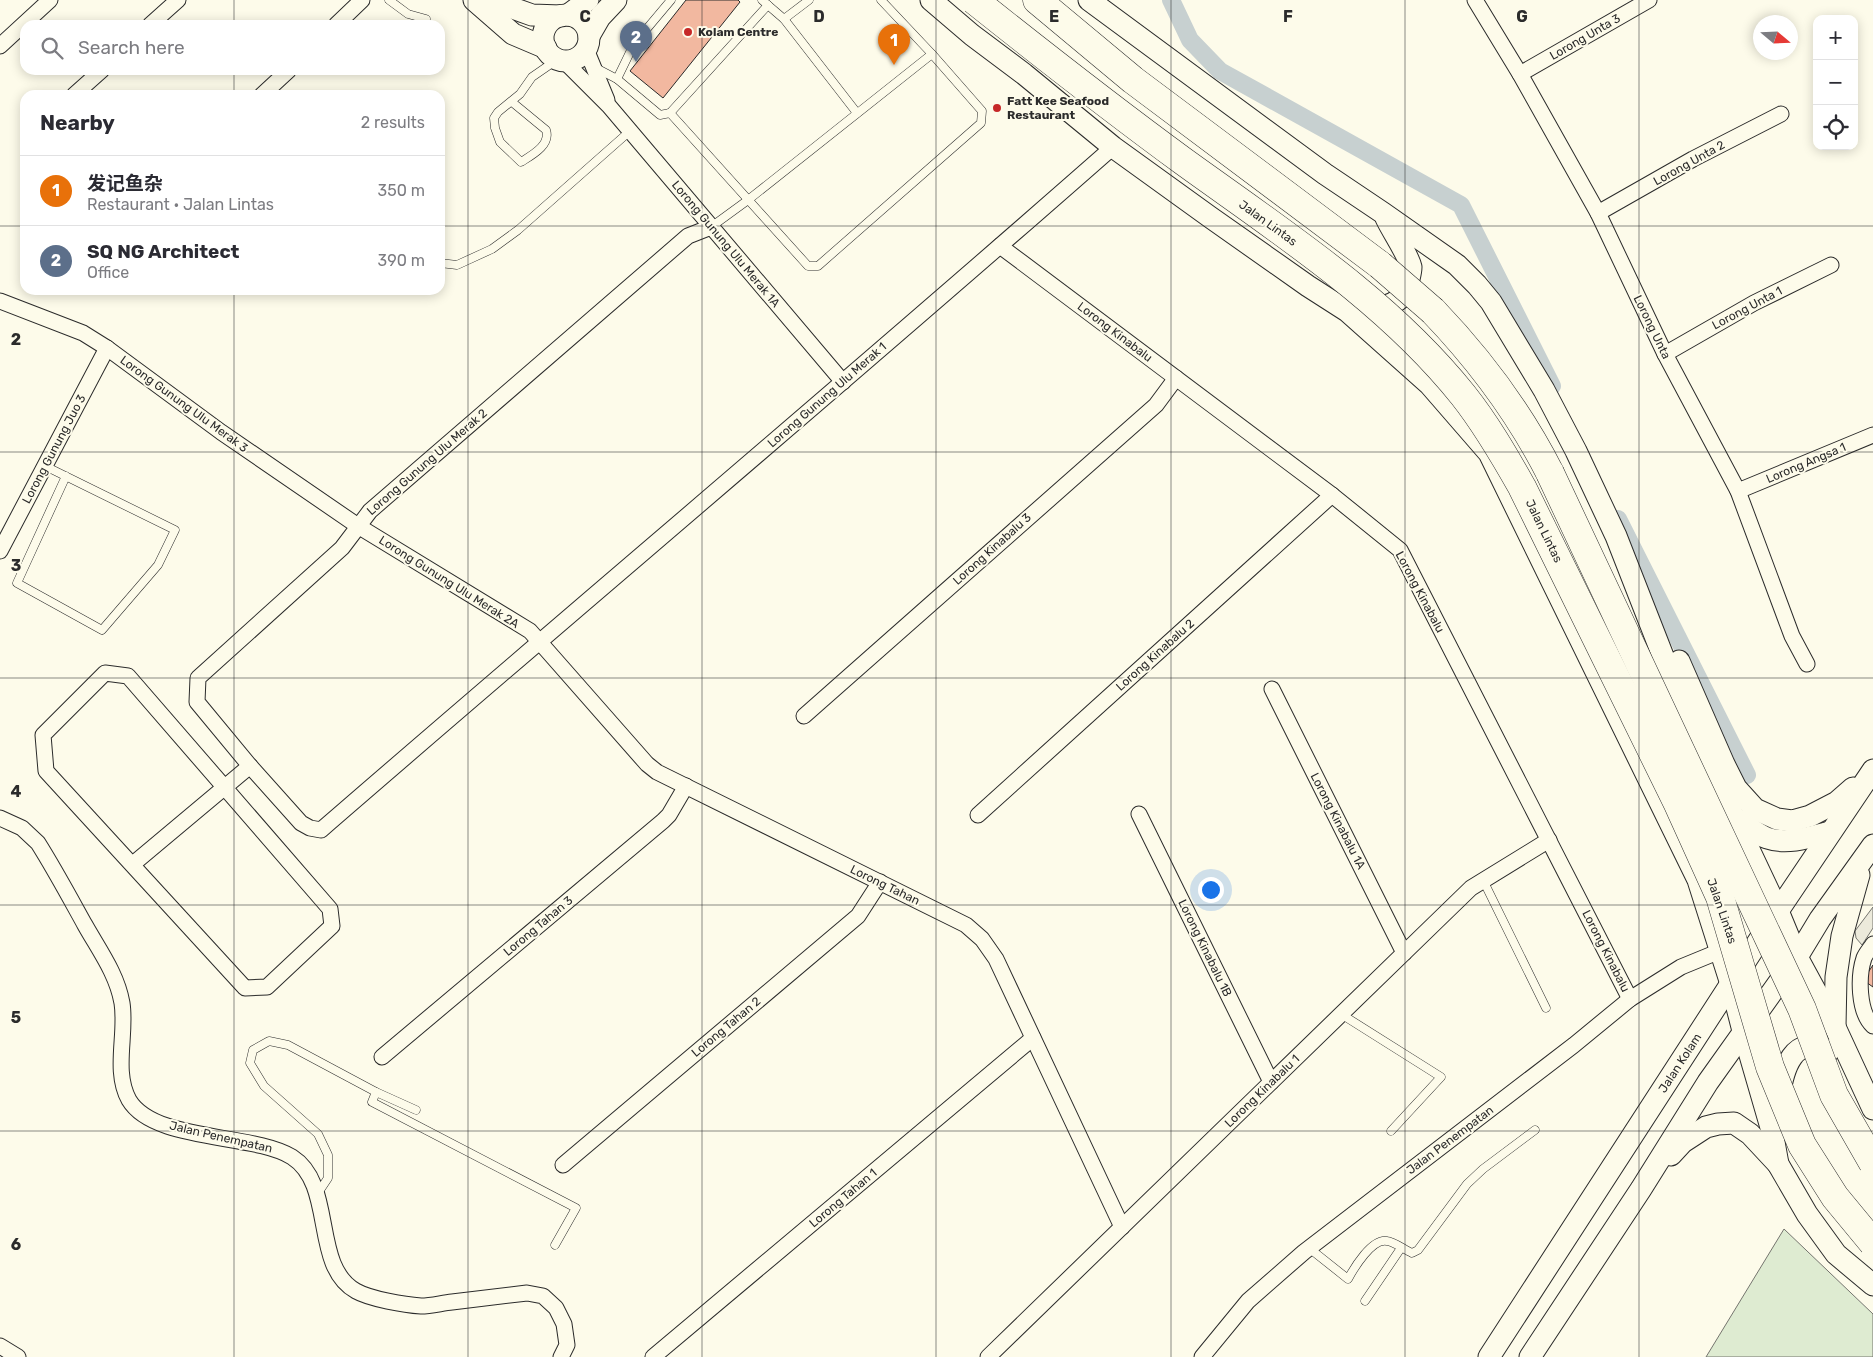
<!DOCTYPE html>
<html lang="en">
<head>
<meta charset="utf-8">
<style>
  :root { --surface:#fff; --page:#f2f2f3; --text:#2b2b33; --muted:#7c7c81; --line:#e1e1e2; --accent:#111827 }
  body { margin:0; font-family:Rubik,"Noto Sans SC",sans-serif; background:var(--page); color:var(--text) }
  .controls { position:absolute; right:15px; top:15px; display:grid; overflow:hidden; border-radius:10px; box-shadow:0 2px 12px #0003 }
  .controls button { width:45px; height:45px; display:grid; place-items:center; padding:0; border:0; border-bottom:1px solid var(--line); background:var(--surface); color:var(--text); font:25px sans-serif }
  .compass { position:absolute; left:1753px; top:15px; width:45px; height:45px; border-radius:50%; background:var(--surface); box-shadow:0 2px 12px #0003; rotate:109deg }
  .you { position:absolute; left:1210px; top:889px; width:18px; height:18px; margin:-12px; border:4px solid #fff; border-radius:50%; background:#1a73e8; box-shadow:0 0 0 8px #1a73e833 }
  .badge { display:grid; place-items:center; width:32px; height:32px; border-radius:50%; background:var(--accent); color:#fff; font-size:16px; font-weight:700 }
  .pin { position:absolute; translate:-50% -41px; filter:drop-shadow(0 1px 2px #0008) }
  .pin::after { content:''; position:absolute; top:26px; width:18px; height:15px; background:inherit; clip-path:polygon(0 0,100% 0,50% 100%) }
  .list { margin:0; padding:0; list-style:none }
  h2 { display:flex; justify-content:space-between; align-items:center; height:65px; margin:0; padding:0 20px; font-size:21px }
  h2 small { font-size:16px; font-weight:400; color:var(--muted) }
  .list li { display:grid; grid-template-columns:32px 1fr auto; gap:15px; align-items:center; box-sizing:border-box; height:70px; padding:0 20px; border-top:1px solid var(--line) }
  .list b { display:block; font-size:19px; white-space:nowrap }
  .list p { margin:0; font-size:16px; white-space:nowrap; color:var(--muted) }
  .list em { font-size:16px; font-style:normal; color:var(--muted) }
  .icon { flex:none; width:28px; height:28px; fill:none; stroke:currentColor; stroke-width:2; stroke-linecap:round; stroke-linejoin:round }
  .map { position:relative; flex:none; width:1873px; height:1357px; overflow:hidden }
  .search { position:absolute; background:var(--surface); box-shadow:0 2px 12px #0003; left:20px; top:20px; width:425px; height:55px; display:flex; align-items:center; gap:12px; box-sizing:border-box; padding:0 18px; border-radius:15px; color:var(--muted); font-size:19px }
  .panel { position:absolute; background:var(--surface); box-shadow:0 2px 12px #0003; left:20px; top:90px; width:425px; height:205px; border-radius:15px }
  .map>svg:first-child { display:block }
</style>
</head>
<body>
<div class="map">
<svg width="1873" height="1357" viewBox="0 0 1873 1357">
  <rect width="100%" height="100%" fill="#fdfbea"/>
  <polygon fill="#deebd1" stroke="#74746e" points="1784,1229 1873,1314 1873,1357 1706,1357"/>
  <polygon fill="#eceadb" stroke="#74746e" points="1873,907 1873,928 1862,945 1856,938 1855,931"/>
  <g fill="none" stroke-linecap="round" stroke-linejoin="round">
    <g stroke="#c7d0d0" stroke-width="18">
      <polyline points="1171,0 1190,40 1220,71 1461,205 1552,386"/>
      <polyline points="1618,519 1747,775"/>
    </g>
  </g>
  <g fill="#f2b8a0" stroke="#2b2b2b">
    <polygon points="686,0 738,0 740,2 663,98 630,71"/>
    <polygon points="1873,965 1873,987 1863,980"/>
  </g>
  <g fill="none" stroke-linecap="round" stroke-linejoin="round">
    <defs>
      <g id="lane">
        <polyline points="389,0 408,14 426,19"/>
        <polyline points="762,0 784,19 857,113"/>
        <polyline points="784,19 809,0"/>
        <polyline points="596,68 617,79 660,115 670,113"/>
        <polyline points="617,79 634,44 671,0"/>
        <path d="M512,102L546,130C551,145 532,155 521,162L500,142L495,128L494,118L498,112L520,94L532,77L558,59"/>
        <polyline points="670,113 808,266 818,266 981,123 982,111 932,54 881,0"/>
        <polyline points="670,113 768,5"/>
        <polyline points="711,227 748,200 932,54"/>
        <polyline points="440,263 457,265 492,249 518,230 630,131"/>
        <polyline points="45,466 175,530 158,565 102,630 17,583 66,476"/>
        <polyline points="1483,880 1546,1008"/>
        <polyline points="1341,1014 1441,1077 1391,1131"/>
        <polyline points="376,1092 416,1110"/>
        <polyline points="318,1193 328,1178 328,1155 318,1134 264,1086 250,1063 253,1050 269,1041 288,1045 376,1092 372,1102 576,1208 555,1245"/>
        <path d="M1309,1248L1348,1279C1354,1268 1372,1238 1387,1241C1393,1241 1405,1250 1412,1253L1418,1250L1467,1184L1483,1169L1535,1130"/>
        <polyline points="1365,1301 1401,1248"/>
      </g>
      <g id="street">
        <polyline points="1475,0 1520,74 1598,213 1665,354 1738,491 1792,636 1807,664"/>
        <polyline points="150,25 178,0"/>
        <polyline points="336,25 362,0"/>
        <polyline points="0,46 50,0"/>
        <polyline points="586,49 607,100"/>
        <polyline points="564,61 609,106 843,382"/>
        <polyline points="1520,74 1649,0"/>
        <polyline points="74,95 102,70"/>
        <polyline points="262,95 289,70"/>
        <polyline points="1598,213 1693,159 1781,114"/>
        <path d="M711,227L688,236L370,511L342,548L198,678L197,702L250,766L301,823L310,828L321,830C585,601 852,377 1113,147"/>
        <polyline points="1000,246 1332,495 1400,550 1630,999"/>
        <polyline points="0,301 83,333 107,348 221,432 358,526 530,631 647,764 657,772 966,925 982,939 996,959 1122,1227"/>
        <polyline points="1665,354 1754,303 1831,265"/>
        <polyline points="1738,491 1873,435"/>
        <polyline points="0,551 107,348"/>
        <polygon points="105,673 128,676 330,909 332,926 267,987 245,988 46,771 43,735"/>
        <polyline points="1272,689 1404,953"/>
        <polyline points="804,716 1156,405 1176,378"/>
        <polyline points="1139,814 1271,1082"/>
        <polyline points="978,815 1332,495"/>
        <path d="M0,818L22,828L38,843C55,870 70,898 85,925C99,950 117,974 122,1003C127,1034 113,1071 129,1100C154,1142 253,1133 292,1157C336,1185 311,1266 356,1291C370,1299 405,1305 421,1306C431,1306 442,1303 452,1302C477,1299 502,1296 527,1293L543,1296L556,1308L564,1324L567,1345L561,1357"/>
        <polyline points="133,864 250,766"/>
        <path d="M1873,944C1870,949 1866,953 1864,958C1858,976 1858,1012 1873,1026"/>
        <polyline points="382,1057 663,821 669,815 686,786"/>
        <polyline points="563,1165 858,916 880,882"/>
        <polyline points="0,1346 18,1357"/>
        <polyline points="653,1357 1033,1038"/>
        <polyline points="988,1357 1471,888 1549,840"/>
        <polyline points="1202,1357 1248,1301 1304,1252 1574,1045 1630,999 1681,967 1720,951"/>
      </g>
      <g id="secondary">
        <polyline points="474,0 513,34 546,48"/>
        <polyline points="490,0 532,15 561,16"/>
        <polyline points="931,0 972,35 1024,74 1113,147 1210,217 1308,286 1347,311 1430,385 1489,453 1698,880 1731,984 1743,1031 1772,1131 1778,1164"/>
        <polyline points="1089,0 1325,174 1383,213 1457,265 1477,285 1491,302 1544,390 1576,451 1616,536 1688,720 1778,911 1797,957 1835,1027 1873,1109"/>
        <polyline points="568,15 588,0"/>
        <circle cx="566" cy="38" r="23"/>
        <polyline points="589,36 600,17 616,0"/>
        <path d="M1366,307C1387,309 1406,302 1409,279C1410,275 1411,271 1411,267C1408,254 1392,231 1386,218"/>
        <polyline points="1679,661 1724,764 1736,788 1755,809 1777,819 1792,821 1810,816 1837,802 1853,788"/>
        <path d="M1734,817C1744,823 1756,834 1767,838C1787,845 1811,837 1830,832"/>
        <polyline points="1835,1027 1836,977 1842,936 1859,875"/>
        <path d="M1779,1097C1783,1070 1793,1032 1829,1051"/>
        <polyline points="1671,1155 1683,1142 1706,1127 1718,1124 1734,1123 1750,1134 1778,1164 1807,1214 1836,1254 1873,1285"/>
        <polyline points="1489,1357 1778,911 1873,770"/>
        <polyline points="1530,1357 1641,1189 1708,1082 1797,957 1820,919 1873,845"/>
      </g>
      <g id="highway">
        <polyline points="1037,0 1133,80 1380,265"/>
        <path d="M1433,311C1480,360 1519,412 1550,473"/>
      </g>
    </defs>
    <use href="#lane" stroke="#2b2b2b" stroke-width="9"/>
    <use href="#street" stroke="#2b2b2b" stroke-width="17"/>
    <use href="#secondary" stroke="#2b2b2b" stroke-width="23"/>
    <use href="#highway" stroke="#2b2b2b" stroke-width="29"/>
    <use href="#lane" stroke="#fdfbea" stroke-width="8"/>
    <use href="#street" stroke="#fdfbea" stroke-width="15"/>
    <use href="#secondary" stroke="#fdfbea" stroke-width="21"/>
    <use href="#highway" stroke="#fdfbea" stroke-width="28"/>
    <defs>
      <g id="highway-bridge">
        <path d="M974,0C1043,55 1112,109 1183,161C1281,232 1387,300 1463,395C1486,424 1504,455 1522,487L1677,802L1720,897L1770,1067L1802,1145L1835,1197L1873,1243"/>
        <polyline points="1380,265 1433,311"/>
        <polyline points="1550,473 1802,1009 1834,1095 1873,1163"/>
      </g>
    </defs>
    <use href="#highway-bridge" stroke="#2b2b2b" stroke-width="29" stroke-linecap="butt"/>
    <use href="#highway-bridge" stroke="#fdfbea" stroke-width="28"/>
  </g>
  <path fill="none" stroke="#2b2b2b" stroke-width="1" stroke-opacity="0.55" d="M234,0V25M468,0V1357M702,0V1357M936,0V1357M1171,0V1357M1405,0V1357M1639,0V1357M234,70V95M0,226H25M440,226H1873M234,290V1357M0,452H1873M0,678H1873M0,905H1873M0,1131H1873"/>
  <g fill="#c62828" stroke="#fdfbea" stroke-width="2">
    <circle cx="688" cy="32" r="5"/>
    <circle cx="997" cy="108" r="5"/>
  </g>
  <g text-anchor="middle" dominant-baseline="central" stroke-width="4" stroke-linejoin="round" paint-order="stroke">
    <g font-size="12" font-weight="bold" fill="#2b2b2b" stroke="#fdfbea" text-anchor="start">
      <text x="698" y="32">Kolam Centre</text>
      <text x="1007" y="101">Fatt Kee Seafood<tspan x="1007" dy="14">Restaurant</tspan></text>
    </g>
    <g font-size="12" fill="#2b2b2b" stroke="#fdfbea">
      <text transform="translate(1585 37) rotate(-30)">Lorong Unta 3</text>
      <text transform="translate(1689 163) rotate(-29)">Lorong Unta 2</text>
      <text transform="translate(1268 223) rotate(36)">Jalan Lintas</text>
      <text transform="translate(726 244) rotate(50)">Lorong Gunung Ulu Merak 1A</text>
      <text transform="translate(1747 308) rotate(-28)">Lorong Unta 1</text>
      <text transform="translate(1652 327) rotate(64)">Lorong Unta</text>
      <text transform="translate(1115 332) rotate(37)">Lorong Kinabalu</text>
      <text transform="translate(827 395) rotate(-41)">Lorong Gunung Ulu Merak 1</text>
      <text transform="translate(184 404) rotate(36)">Lorong Gunung Ulu Merak 3</text>
      <text transform="translate(54 449) rotate(-62)">Lorong Gunung Juo 3</text>
      <text transform="translate(427 462) rotate(-41)">Lorong Gunung Ulu Merak 2</text>
      <text transform="translate(1806 463) rotate(-23)">Lorong Angsa 1</text>
      <text transform="translate(1544 531) rotate(64)">Jalan Lintas</text>
      <text transform="translate(992 549) rotate(-42)">Lorong Kinabalu 3</text>
      <text transform="translate(449 582) rotate(32)">Lorong Gunung Ulu Merak 2A</text>
      <text transform="translate(1420 592) rotate(62)">Lorong Kinabalu</text>
      <text transform="translate(1155 655) rotate(-42)">Lorong Kinabalu 2</text>
      <text transform="translate(1338 821) rotate(63)">Lorong Kinabalu 1A</text>
      <text transform="translate(885 885) rotate(26)">Lorong Tahan</text>
      <text transform="translate(1722 911) rotate(71)">Jalan Lintas</text>
      <text transform="translate(538 926) rotate(-40)">Lorong Tahan 3</text>
      <text transform="translate(1205 948) rotate(64)">Lorong Kinabalu 1B</text>
      <text transform="translate(1606 951) rotate(63)">Lorong Kinabalu</text>
      <text transform="translate(726 1027) rotate(-40)">Lorong Tahan 2</text>
      <text transform="translate(1680 1063) rotate(-57)">Jalan Kolam</text>
      <text transform="translate(1262 1091) rotate(-44)">Lorong Kinabalu 1</text>
      <text transform="translate(221 1137) rotate(13)">Jalan Penempatan</text>
      <text transform="translate(1450 1140) rotate(-37)">Jalan Penempatan</text>
      <text transform="translate(843 1198) rotate(-40)">Lorong Tahan 1</text>
    </g>
  </g>
  <g font-size="16" text-anchor="middle" font-weight="bold" fill="#2b2b2b" stroke="#fdfbea" stroke-width="4" stroke-linejoin="round" paint-order="stroke">
    <text x="585" y="22">C</text>
    <text x="819" y="22">D</text>
    <text x="1054" y="22">E</text>
    <text x="1288" y="22">F</text>
    <text x="1522" y="22">G</text>
    <text x="16" y="345">2</text>
    <text x="16" y="571">3</text>
    <text x="16" y="797">4</text>
    <text x="16" y="1023">5</text>
    <text x="16" y="1250">6</text>
  </g>
</svg>
<div class="controls">
<button>+</button>
<button>−</button>
<button><svg class="icon" aria-label="locate" viewBox="0 0 24 24"><circle cx="12" cy="12" r="6"/><path d="M12 2v4M12 18v4M2 12h4M18 12h4"/></svg></button>
</div>
<svg class="compass" viewBox="-18 -18 36 36"><path d="M0-13l5 13h-10z" fill="#e53935"/><path d="M0 13l5-13h-10z" fill="#7c7c81"/></svg>
<div class="you"></div>
<div class="pin badge" style="left:894px;top:65px;background:#e8710a">1</div>
<div class="pin badge" style="left:636px;top:62px;background:#5c6f8a">2</div>
<div class="search"><svg class="icon" aria-label="search" viewBox="0 0 24 24"><circle cx="10" cy="10" r="6"/><path d="M15 15l6 6"/></svg>Search here</div>
<section class="panel">
<h2>Nearby<small>2 results</small></h2>
<ul class="list">
<li><span class="badge" style="background:#e8710a">1</span><div><b>发记鱼杂</b><p>Restaurant · Jalan Lintas</p></div><em>350 m</em></li>
<li><span class="badge" style="background:#5c6f8a">2</span><div><b>SQ NG Architect</b><p>Office</p></div><em>390 m</em></li>
</ul>
</section>
</div>
</body>
</html>
